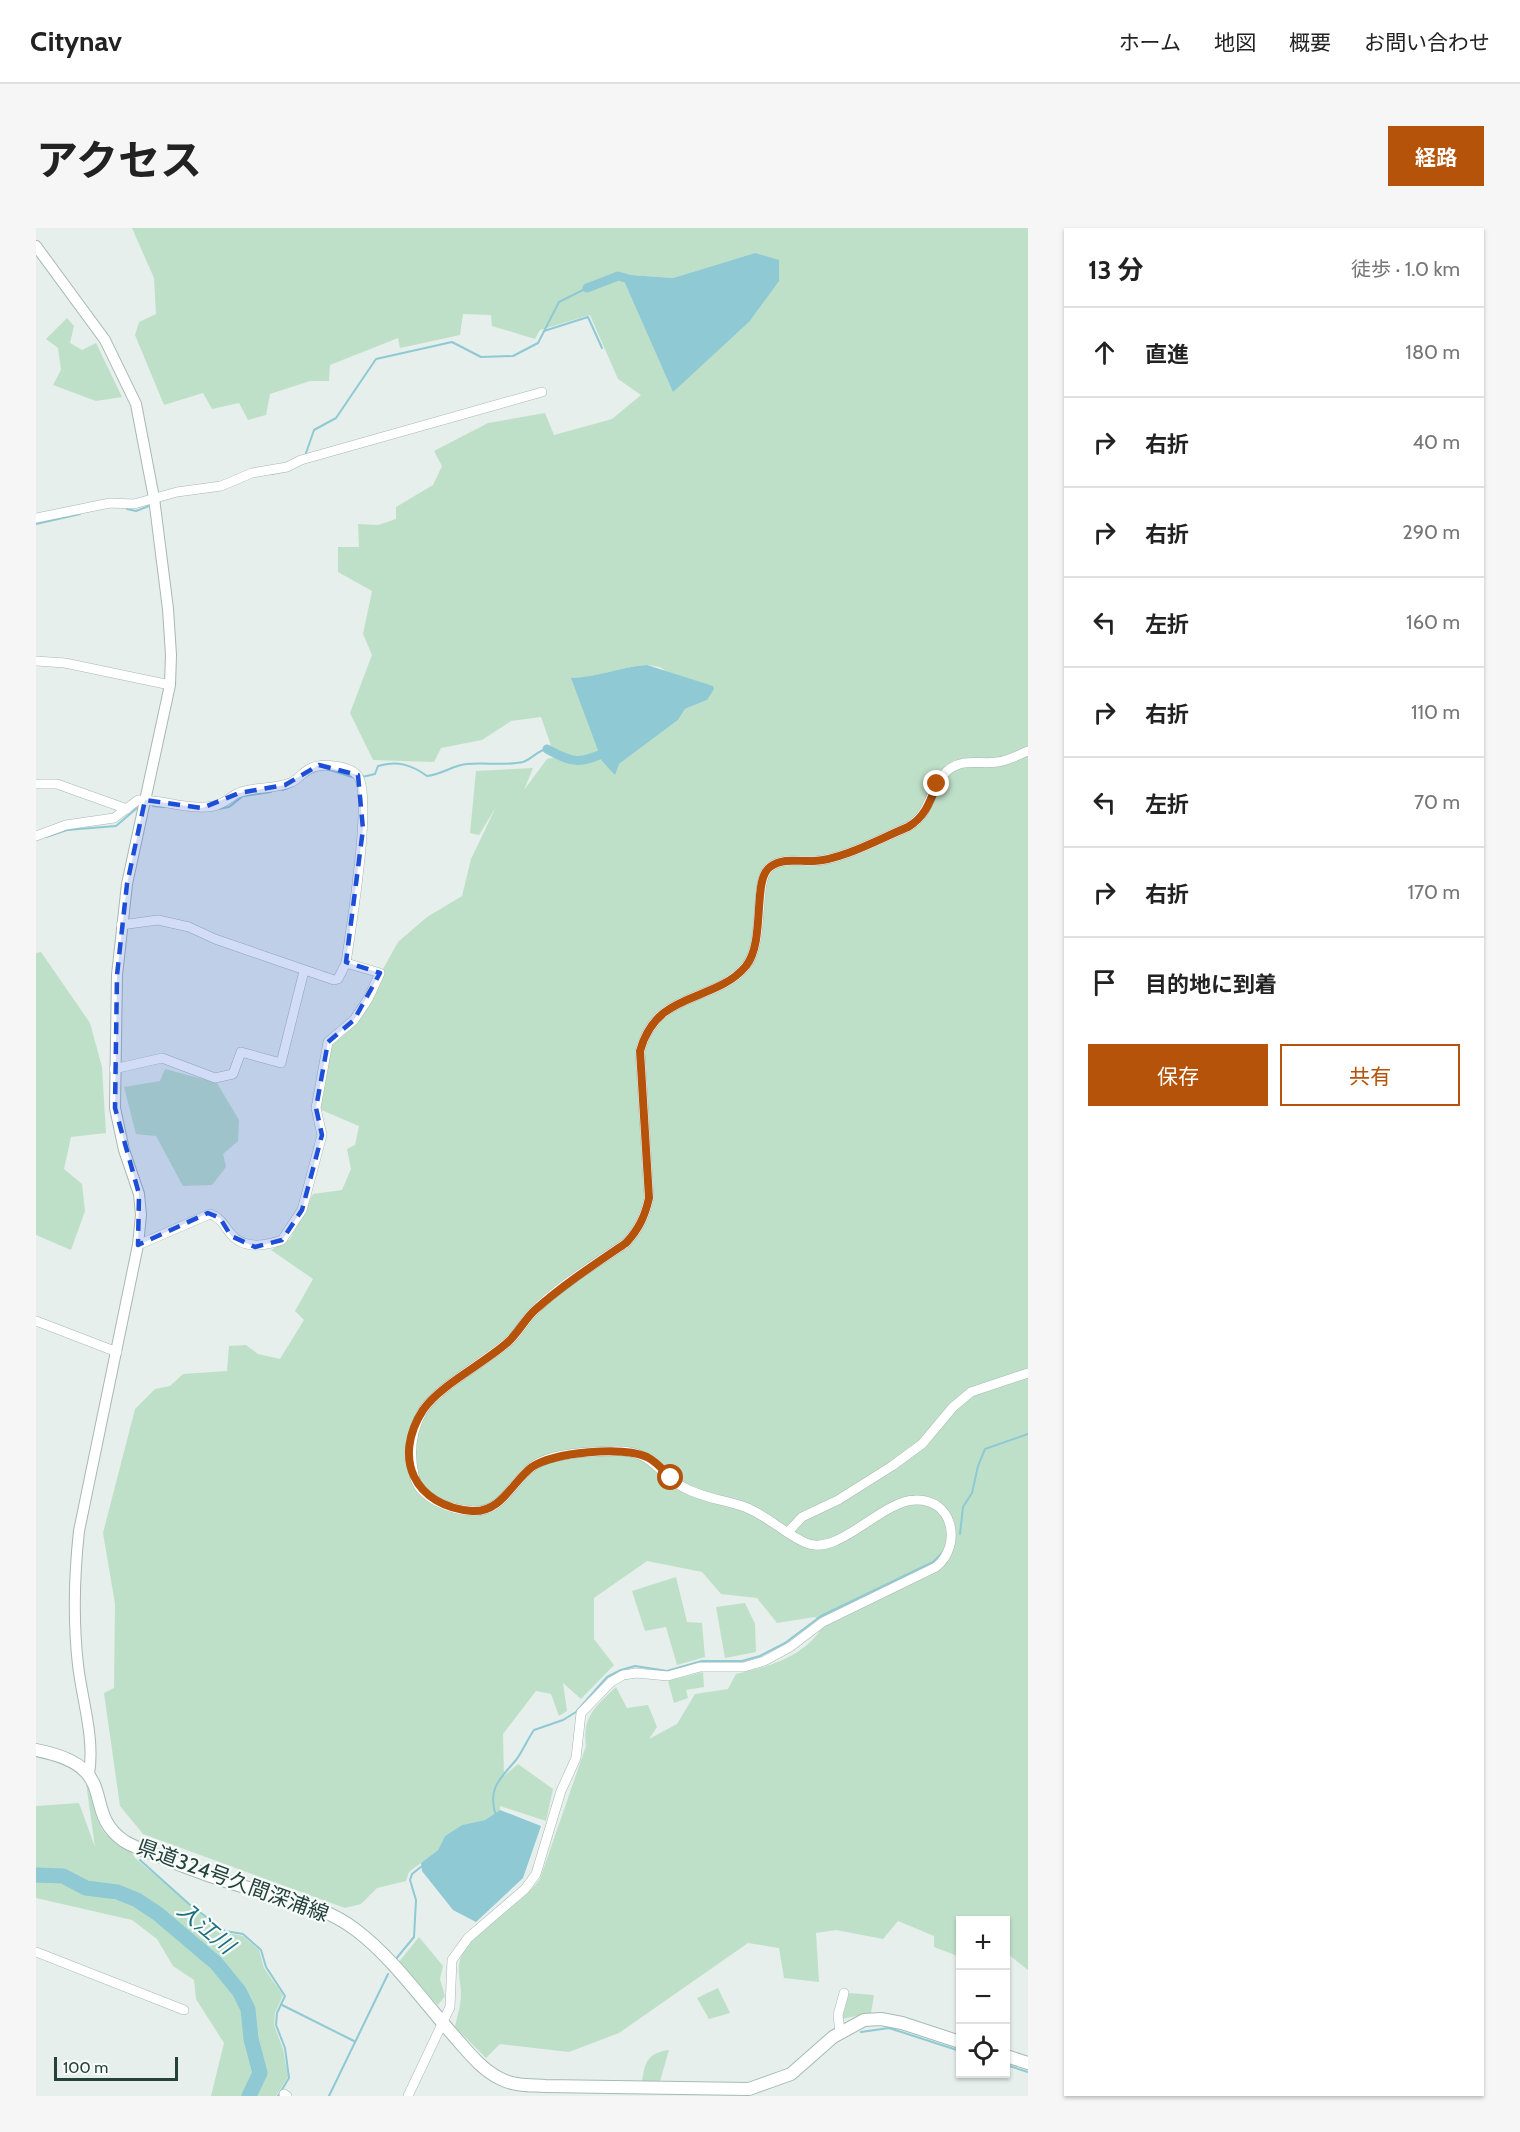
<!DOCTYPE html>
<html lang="ja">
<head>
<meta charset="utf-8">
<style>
  :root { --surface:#fff; --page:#f6f6f6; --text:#222; --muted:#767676; --line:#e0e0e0; --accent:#b45309 }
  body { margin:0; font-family:Cabin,"Noto Sans JP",sans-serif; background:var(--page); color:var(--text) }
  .controls { position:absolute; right:18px; bottom:18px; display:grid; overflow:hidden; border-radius:0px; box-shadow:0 2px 4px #0004 }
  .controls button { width:54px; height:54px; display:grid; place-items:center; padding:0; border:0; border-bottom:2px solid var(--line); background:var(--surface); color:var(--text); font:30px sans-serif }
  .scale { position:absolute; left:18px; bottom:15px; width:124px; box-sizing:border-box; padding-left:6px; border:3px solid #24423a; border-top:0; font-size:16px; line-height:21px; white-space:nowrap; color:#24423a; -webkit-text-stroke:4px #f7fbf9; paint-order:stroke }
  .stop { position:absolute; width:18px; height:18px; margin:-14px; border:4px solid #b45309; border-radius:50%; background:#fff }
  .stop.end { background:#b45309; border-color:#fff; box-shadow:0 2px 6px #0008 }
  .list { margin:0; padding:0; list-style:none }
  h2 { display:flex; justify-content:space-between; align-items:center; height:78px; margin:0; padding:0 24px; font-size:26px }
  h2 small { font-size:20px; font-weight:400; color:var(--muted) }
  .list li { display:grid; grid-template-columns:39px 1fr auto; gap:18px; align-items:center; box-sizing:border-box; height:90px; padding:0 24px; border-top:2px solid var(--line) }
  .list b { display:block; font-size:22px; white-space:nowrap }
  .list em { font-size:20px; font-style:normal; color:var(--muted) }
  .actions { display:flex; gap:12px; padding:18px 24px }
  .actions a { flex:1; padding:14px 0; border:2px solid var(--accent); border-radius:0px; text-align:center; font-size:21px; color:var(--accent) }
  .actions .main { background:var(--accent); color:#fff }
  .icon { flex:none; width:33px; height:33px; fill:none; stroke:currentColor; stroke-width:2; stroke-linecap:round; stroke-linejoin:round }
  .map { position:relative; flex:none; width:992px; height:1868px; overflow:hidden; border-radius:0px }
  header { display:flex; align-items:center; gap:36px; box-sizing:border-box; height:84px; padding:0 30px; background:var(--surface); border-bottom:2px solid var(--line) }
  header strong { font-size:28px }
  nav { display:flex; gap:33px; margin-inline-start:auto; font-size:21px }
  .intro { display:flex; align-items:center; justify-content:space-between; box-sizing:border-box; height:144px; padding:0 36px }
  h1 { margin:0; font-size:42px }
  .button { padding:15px 27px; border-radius:0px; background:var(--accent); color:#fff; font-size:21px; font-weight:700 }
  main { display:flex; gap:36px; padding:0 36px }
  aside { flex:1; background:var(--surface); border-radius:0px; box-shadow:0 2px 4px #0004 }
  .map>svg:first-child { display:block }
</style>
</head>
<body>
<header>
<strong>Citynav</strong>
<nav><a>ホーム</a><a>地図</a><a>概要</a><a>お問い合わせ</a></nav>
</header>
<div class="intro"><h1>アクセス</h1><a class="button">経路</a></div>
<main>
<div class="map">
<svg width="992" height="1868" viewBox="0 0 992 1868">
  <rect width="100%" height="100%" fill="#e6efeb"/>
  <g fill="#bfe0c8" fill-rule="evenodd">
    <path d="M96,0H992V1742L972,1726L970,1728V1692H924V1729L898,1719V1708L862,1693L847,1711L800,1702L780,1705L783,1754L748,1750L743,1720L712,1715L583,1805L533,1824L464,1816L450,1830L419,1799C421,1789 425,1777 425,1767C425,1753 420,1742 425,1729C433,1706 486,1677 504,1651L550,1518C546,1488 560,1478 580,1459L591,1480L612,1477L621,1499L613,1511L641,1496L659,1466L692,1461L700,1446C735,1438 768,1429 788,1397L779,1389L741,1395L721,1370L685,1366L666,1344L611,1333L558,1370V1411L578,1437L545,1471L527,1455L531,1483L523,1488L515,1466L500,1463L467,1506L468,1548L482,1536L517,1561L510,1593L464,1578V1582L449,1592L426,1597L409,1608L402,1622L373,1644L370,1653L341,1660L325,1676L309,1680L107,1606L84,1578L68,1465L78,1460L79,1376L67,1305L99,1181L119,1161L134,1158L147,1146L191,1143L193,1118L210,1117L222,1126L244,1131L268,1092L259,1083L277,1051L235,1022L254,1011L277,966L306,962L315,941L311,921L319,917L323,898L283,881L296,816L323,792L343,759L347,741L362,714L391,689L426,668L435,631L460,579L443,607L434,605L440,543L497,540L488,562L511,531L519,529L505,489L475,493L446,512L405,520L398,534L337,532L314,485L336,427L327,406L336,363L302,344V319H323L322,296L342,297L360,291V279L397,257L406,238L398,223L452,195L509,185L518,207L576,191L605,167L582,151L554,87L504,102L499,111L456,98L455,87L427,86L424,107L364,120L362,110L294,137L293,153H274L234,166L230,187L212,192L203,175L176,181L167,165L128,177L99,107L103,94L120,86L118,50ZM719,25L713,94L637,163L588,53L594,47L637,50ZM611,437L624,439L671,472L649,481L642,492L583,536L536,450C564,449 583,439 611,437Z"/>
    <polygon points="31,90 38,98 34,115 46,122 60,115 86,169 60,173 17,157 25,142 22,120 10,111"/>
    <polygon points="5,724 54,795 66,839 70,905 35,909 28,941 46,956 49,983 35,1022 0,1007 0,725"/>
    <polygon points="129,841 181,855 203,892 202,913 187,926 190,939 176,957 147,958 120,908 100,906 88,859 124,853"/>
    <polygon points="640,1349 651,1394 666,1395 669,1429 641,1437 630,1399 609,1403 596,1363"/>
    <polygon points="709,1375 719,1396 720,1424 689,1430 680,1379"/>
    <polygon points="667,1444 668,1459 650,1462 652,1470 638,1475 632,1453"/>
    <path d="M50,1555C58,1572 58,1596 73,1609C82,1618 93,1619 99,1630L186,1704L207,1708L223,1722L228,1740L247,1767L239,1785L238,1797L247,1821L252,1849L240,1868H218L226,1853V1835L213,1775L194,1741L98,1664L65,1659L34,1646L0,1640V1578L43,1575L59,1619Z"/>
    <polygon points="0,1649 34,1654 46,1665 81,1672 105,1682 182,1743 204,1778 217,1834 216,1851 207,1868 175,1868 188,1815 160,1771 158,1752 137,1738 121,1711 96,1692 0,1670"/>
    <polygon points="383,1709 407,1738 404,1751 409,1768 402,1777 362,1735"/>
    <polygon points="682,1760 694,1785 673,1791 661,1770"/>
    <polygon points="813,1765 838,1767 835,1785 806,1791"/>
    <path d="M633,1822L624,1853H606C609,1833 612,1825 633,1822Z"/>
  </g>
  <g fill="#8ec9d4">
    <polygon points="719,25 743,32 743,53 713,94 637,164 588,53 594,47 637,50"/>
    <path d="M611,437L677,458L678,461L671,472L649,481L642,492L583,536L579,547L566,533L535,450C563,449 583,439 611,437Z"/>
    <polygon points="464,1582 505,1598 487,1650 440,1694 417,1682 386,1643 385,1635 402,1622 409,1608 426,1597 449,1592"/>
  </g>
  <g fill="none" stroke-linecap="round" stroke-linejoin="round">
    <g stroke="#8ec9d4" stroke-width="2">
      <polyline points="508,103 552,89 566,120"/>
      <polyline points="269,228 278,202 300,190 340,131 416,114 445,129 477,128 502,115 523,74 551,60"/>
      <polyline points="236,246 254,242"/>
      <polyline points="91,281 100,283 113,278"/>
      <polyline points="0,296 44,286"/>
      <path d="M326,549L339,546L342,538C361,532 376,537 391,548C405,547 417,537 431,536C449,534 469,538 487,534C496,531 502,522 511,521"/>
      <path d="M246,562C262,559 272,541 288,541C298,542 310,548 320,550"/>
      <polyline points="117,578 128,579"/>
      <polyline points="182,581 193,579 207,568 235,564"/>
      <polyline points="10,609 31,602 80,598 101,580"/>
      <polyline points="924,1306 927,1279 936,1265 942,1238 949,1221 992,1206"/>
      <path d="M460,1588C451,1560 464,1551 480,1532C487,1523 491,1512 498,1502L527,1492L540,1484L571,1449L585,1442L599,1438L631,1443L666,1433H706L724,1428L749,1415L785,1388L897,1334L906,1325"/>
      <polyline points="104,1632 153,1676 189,1703 207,1706 225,1722 230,1739 249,1768 241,1785 240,1797 249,1820 253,1850 242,1868"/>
      <polyline points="359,1732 378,1709 380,1672 374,1652 376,1646 386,1638"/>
      <polyline points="246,1777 318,1813"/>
      <polyline points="825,1804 853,1800 924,1823"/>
      <polyline points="970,1837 992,1844"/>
      <polyline points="293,1868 352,1746"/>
    </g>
    <g stroke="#8ec9d4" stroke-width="9">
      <polyline points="551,60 582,48 600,53"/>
      <path d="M511,521C540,537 543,535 574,523"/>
    </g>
    <polyline stroke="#8ec9d4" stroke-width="15" points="0,1647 27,1648 50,1660 81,1664 101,1672 122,1686 180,1735 203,1763 212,1781 215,1811 224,1845 213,1868"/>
    <defs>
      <g id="minor">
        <polyline points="0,290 74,275 98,276 141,264 185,258 216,245 251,239 265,232 506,164"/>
        <polyline points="0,433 29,435 134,457"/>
        <polyline points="0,556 21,556 91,581"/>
        <path d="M0,608L30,597L78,590L102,572C127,571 153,583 178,578C188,576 194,569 202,565C219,558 239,562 256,554C265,549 271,539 282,538C292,536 315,539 321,547C338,564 314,706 310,735"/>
        <path d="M85,697L122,692L153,699L179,711L298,752L302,751L310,735L344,745L332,771L318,792L292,814L280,880L286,907L266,982L246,1012C229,1018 207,1022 194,1005C187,996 185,990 174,986L102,1017"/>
        <polyline points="78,841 126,830 179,850 197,846 205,824 245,835 268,743"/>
        <polyline points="0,1093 81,1124"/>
        <polyline points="753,1303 766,1289 802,1272 856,1238 886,1216 917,1179 935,1164 992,1145"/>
        <polyline points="0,1724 148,1782"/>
        <polyline points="804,1804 802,1787 808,1765"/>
        <polyline points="248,1866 251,1868"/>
        <path d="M372,1868L414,1779L416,1732L432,1710L489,1661L500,1646L525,1563L540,1530L545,1485L575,1454L587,1447L600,1445L632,1448L664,1439H708L728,1433L754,1419L787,1394L900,1339C927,1317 917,1270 879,1272C845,1273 802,1329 770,1315C749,1306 732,1288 709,1279C689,1272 666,1270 647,1259C619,1244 618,1222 579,1223C557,1224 524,1224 504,1234C479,1246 469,1284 438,1283C415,1282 383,1271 378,1247C373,1224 375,1204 386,1184C400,1160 449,1134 472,1114C482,1106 488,1093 497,1084C524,1057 559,1036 590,1015C603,1001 609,988 613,970L604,823C621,761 678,776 710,738C730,713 717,651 734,639C748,629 763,634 778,633C806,632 845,610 872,599C897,584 892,560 911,543C927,529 944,537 961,534C972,533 982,527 992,523"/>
      </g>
      <path id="tertiary" d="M0,18L69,112L100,176L118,270L132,381L135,427L134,457L91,656L81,747L79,880L88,922L103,966L105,987L102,1017L43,1303C38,1349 37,1392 42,1437C46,1472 59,1510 53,1546"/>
      <g id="secondary">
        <path d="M0,1522C88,1539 43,1582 88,1613C99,1620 113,1624 125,1629C156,1642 187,1653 219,1662C255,1672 290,1679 320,1702C357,1730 387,1773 418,1808C432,1824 446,1842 465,1851C479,1858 494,1857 509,1858L713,1861L755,1846L797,1809L828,1792L845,1791L866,1795L924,1814"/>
        <polyline points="970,1828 992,1835"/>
      </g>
    </defs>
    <use href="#minor" stroke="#a8b8b2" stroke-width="10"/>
    <use href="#tertiary" stroke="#a8b8b2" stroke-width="12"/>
    <use href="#secondary" stroke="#a4bbb3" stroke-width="14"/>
    <use href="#minor" stroke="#fff" stroke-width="9"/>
    <use href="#tertiary" stroke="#fff" stroke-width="10"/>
    <use href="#secondary" stroke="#fff" stroke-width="12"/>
  </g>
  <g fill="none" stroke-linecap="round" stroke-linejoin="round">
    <path stroke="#b45309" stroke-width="8" d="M635,1250C627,1242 621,1234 611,1229C587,1218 518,1224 496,1239C476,1254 465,1285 436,1283C378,1278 356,1230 387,1182C404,1157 449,1135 472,1114C482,1105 489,1091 499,1082C527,1057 559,1036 590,1015C603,1001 609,988 613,970L604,823C621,761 678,776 710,738C730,713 716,651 734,639C748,629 763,634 778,633C806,632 845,610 872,599C889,589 894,574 901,556"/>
  </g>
  <path fill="#1d4ed8" fill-opacity="0.2" stroke="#1d4ed8" stroke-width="4.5" stroke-dasharray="12 8" stroke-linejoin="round" d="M283,537L322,547L327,601L310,734L344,745L318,792L292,814L280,880L286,907L266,982L246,1012L219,1019L195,1008L184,990L172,985L102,1017L103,966L79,880L81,747L91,656L109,572L166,580L203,565L249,557Z"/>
  <g text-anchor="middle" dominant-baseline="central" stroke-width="4.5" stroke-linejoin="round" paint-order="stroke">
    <g font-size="21" fill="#24423a" stroke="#f7fbf9">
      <text transform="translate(197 1652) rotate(20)">県道324号久間深浦線</text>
    </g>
    <g font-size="22" font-style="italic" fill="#1c6f80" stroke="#f7fbf9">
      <text transform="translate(170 1700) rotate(40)">入江川</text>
    </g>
  </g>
</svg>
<div class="controls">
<button>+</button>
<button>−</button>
<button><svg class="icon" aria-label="locate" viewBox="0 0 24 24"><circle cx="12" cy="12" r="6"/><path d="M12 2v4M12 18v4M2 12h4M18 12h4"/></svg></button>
</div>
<div class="scale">100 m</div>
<div class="stop" style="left:635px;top:1250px"></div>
<div class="stop end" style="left:901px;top:556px"></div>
</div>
<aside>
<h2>13 分<small>徒歩 · 1.0 km</small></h2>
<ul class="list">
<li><svg class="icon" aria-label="ahead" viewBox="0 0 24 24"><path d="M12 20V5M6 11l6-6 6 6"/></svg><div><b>直進</b></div><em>180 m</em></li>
<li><svg class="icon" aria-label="right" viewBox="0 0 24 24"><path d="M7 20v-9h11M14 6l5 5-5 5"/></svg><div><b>右折</b></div><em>40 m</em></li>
<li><svg class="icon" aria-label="right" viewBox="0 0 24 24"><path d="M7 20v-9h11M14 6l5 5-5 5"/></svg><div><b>右折</b></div><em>290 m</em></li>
<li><svg class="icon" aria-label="left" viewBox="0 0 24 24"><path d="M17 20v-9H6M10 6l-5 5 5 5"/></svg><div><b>左折</b></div><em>160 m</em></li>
<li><svg class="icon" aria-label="right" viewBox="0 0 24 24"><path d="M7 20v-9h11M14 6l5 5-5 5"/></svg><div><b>右折</b></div><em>110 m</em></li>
<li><svg class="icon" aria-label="left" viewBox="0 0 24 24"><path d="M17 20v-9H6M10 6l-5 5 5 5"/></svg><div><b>左折</b></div><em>70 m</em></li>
<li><svg class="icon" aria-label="right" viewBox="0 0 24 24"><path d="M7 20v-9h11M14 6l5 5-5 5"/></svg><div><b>右折</b></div><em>170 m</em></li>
<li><svg class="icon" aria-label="arrive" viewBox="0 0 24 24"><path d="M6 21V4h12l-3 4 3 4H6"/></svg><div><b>目的地に到着</b></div></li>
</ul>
<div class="actions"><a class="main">保存</a><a>共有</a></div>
</aside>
</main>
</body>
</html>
